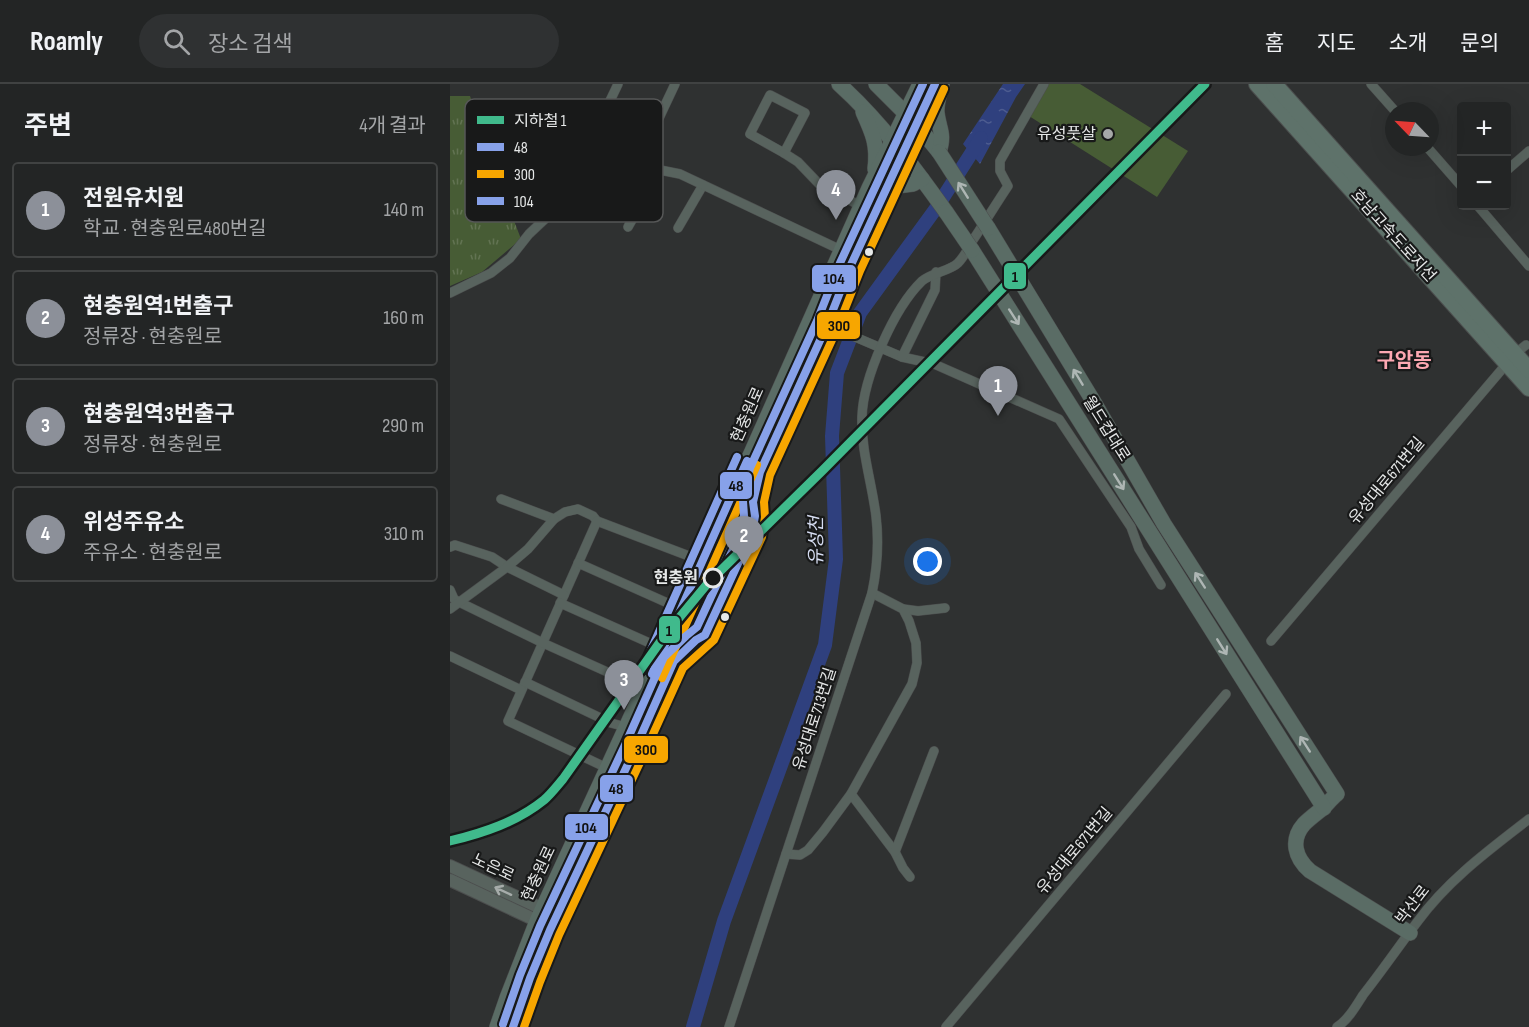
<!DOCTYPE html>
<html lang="ko">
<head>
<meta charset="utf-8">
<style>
  :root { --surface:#232525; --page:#2f3132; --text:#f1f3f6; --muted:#a3a5a7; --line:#404242; --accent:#8c9099 }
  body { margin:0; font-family:"Sofia Sans Condensed","Noto Sans KR",sans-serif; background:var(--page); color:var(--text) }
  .controls { position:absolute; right:18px; top:18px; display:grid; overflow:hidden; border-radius:6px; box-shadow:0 6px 24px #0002 }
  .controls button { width:54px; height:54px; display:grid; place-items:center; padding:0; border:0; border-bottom:2px solid var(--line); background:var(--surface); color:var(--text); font:30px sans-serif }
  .compass { position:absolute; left:935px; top:18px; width:54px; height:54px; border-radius:50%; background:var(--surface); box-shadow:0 6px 24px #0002; rotate:295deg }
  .you { position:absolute; left:478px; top:478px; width:21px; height:21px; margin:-15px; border:4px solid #fff; border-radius:50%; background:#1a73e8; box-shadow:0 0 0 9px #1a73e833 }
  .badge { display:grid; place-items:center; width:39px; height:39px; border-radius:50%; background:var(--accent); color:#fff; font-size:20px; font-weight:700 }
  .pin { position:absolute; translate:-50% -50px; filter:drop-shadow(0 2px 3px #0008) }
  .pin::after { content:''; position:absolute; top:32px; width:21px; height:18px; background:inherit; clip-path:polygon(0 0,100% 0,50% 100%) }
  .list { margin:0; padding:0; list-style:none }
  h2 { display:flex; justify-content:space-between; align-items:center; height:78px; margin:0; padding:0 24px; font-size:26px }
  h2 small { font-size:20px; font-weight:400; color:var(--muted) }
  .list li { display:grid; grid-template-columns:39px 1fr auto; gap:18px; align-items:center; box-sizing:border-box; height:96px; margin:0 12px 12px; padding:0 12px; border:2px solid var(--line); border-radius:6px }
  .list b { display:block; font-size:22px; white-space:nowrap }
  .list p { margin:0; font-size:20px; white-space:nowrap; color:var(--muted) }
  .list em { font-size:20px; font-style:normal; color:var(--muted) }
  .icon { flex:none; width:33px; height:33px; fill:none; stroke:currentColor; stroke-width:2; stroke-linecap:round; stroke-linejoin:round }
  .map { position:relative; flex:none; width:1079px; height:943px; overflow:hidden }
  header { display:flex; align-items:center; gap:36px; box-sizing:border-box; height:84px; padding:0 30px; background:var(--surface); border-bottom:2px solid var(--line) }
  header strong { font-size:28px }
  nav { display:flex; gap:33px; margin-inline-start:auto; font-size:21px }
  .search { width:420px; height:54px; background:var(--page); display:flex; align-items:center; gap:15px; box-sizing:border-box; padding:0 21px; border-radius:33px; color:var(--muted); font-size:22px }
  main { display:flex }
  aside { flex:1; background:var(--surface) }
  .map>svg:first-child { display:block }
</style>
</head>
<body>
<header>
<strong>Roamly</strong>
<div class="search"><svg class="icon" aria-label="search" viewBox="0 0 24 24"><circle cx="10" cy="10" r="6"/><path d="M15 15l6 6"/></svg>장소 검색</div>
<nav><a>홈</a><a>지도</a><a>소개</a><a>문의</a></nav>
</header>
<main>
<aside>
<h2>주변<small>4개 결과</small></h2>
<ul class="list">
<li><span class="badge">1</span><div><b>전원유치원</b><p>학교 · 현충원로480번길</p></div><em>140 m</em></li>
<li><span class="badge">2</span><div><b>현충원역1번출구</b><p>정류장 · 현충원로</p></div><em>160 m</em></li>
<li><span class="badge">3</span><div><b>현충원역3번출구</b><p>정류장 · 현충원로</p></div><em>290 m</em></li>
<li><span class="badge">4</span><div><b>위성주유소</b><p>주유소 · 현충원로</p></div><em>310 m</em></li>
</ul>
</aside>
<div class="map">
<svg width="1079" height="943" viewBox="0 0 1079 943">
  <defs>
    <pattern id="grass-tufts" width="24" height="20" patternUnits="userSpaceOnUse" patternTransform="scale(1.5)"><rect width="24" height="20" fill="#475c35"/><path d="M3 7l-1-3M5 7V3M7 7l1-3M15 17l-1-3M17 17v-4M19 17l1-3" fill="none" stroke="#627352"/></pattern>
    <pattern id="water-ripples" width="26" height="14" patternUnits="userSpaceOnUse" patternTransform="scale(1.5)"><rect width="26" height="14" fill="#2f407e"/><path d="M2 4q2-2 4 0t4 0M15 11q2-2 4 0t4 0" fill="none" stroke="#4d5c90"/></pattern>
  </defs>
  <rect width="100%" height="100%" fill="#2f3131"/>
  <polygon fill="url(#grass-tufts)" points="0,12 20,12 48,95 71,155 32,188 0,202"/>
  <polygon fill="#475c35" points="598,0 630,0 738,67 707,113 579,32"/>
  <polygon fill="url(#water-ripples)" points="553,0 575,0 566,13 530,80 513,60"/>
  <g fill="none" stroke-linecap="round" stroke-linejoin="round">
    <polyline stroke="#2f407e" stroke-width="14" points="243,943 274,837 375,561 386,475 382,352 387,289 410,229 487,123 531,54"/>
    <defs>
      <g id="minor">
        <polyline points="921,0 945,27"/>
        <polygon points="320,11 355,29 334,69 300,50"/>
        <path d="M135,48L128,47L115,50C111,47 110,43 113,39L119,37L135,48L183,71L189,72L192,70L225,0"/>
        <polyline points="977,63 1012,103"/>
        <polyline points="334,69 348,78 370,101 411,122"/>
        <polyline points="1056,87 1079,67"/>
        <polyline points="118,105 168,0"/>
        <polyline points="1028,122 1079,182"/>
        <polyline points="178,143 210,86"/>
        <polyline points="228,144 253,101"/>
        <polyline points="0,209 41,189 60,174 79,150 96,134 135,103 148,98 186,89 210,86 230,90 391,166"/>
        <polyline points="377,241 452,273 484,280 609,335 681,443 689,465 711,501"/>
        <polyline points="1071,265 1076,261"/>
        <polyline points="452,273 485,206 486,188"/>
        <polyline points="51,415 104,435 115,428 128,425 143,432 147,437 252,477"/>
        <polyline points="147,437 58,637 157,684"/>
        <polyline points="0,463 5,461 42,473 57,483 114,511"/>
        <polyline points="128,479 231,525"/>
        <polyline points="0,506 4,515 9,518 93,559 195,605"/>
        <polyline points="110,519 213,565"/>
        <polyline points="0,525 57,483 78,465 104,435"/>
        <polyline points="453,525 468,527 495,524"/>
        <polyline points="821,557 1053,284"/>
        <polyline points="0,572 71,606"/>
        <polyline points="75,598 161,639 176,643"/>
        <polyline points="401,710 445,768 453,784 460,793"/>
        <polyline points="445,768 484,667"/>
        <polyline points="336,770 350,771 358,766 373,748 401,710 462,600 467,579 466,559 459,537 453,525 422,509"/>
        <path d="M279,943L422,509C427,485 429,457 426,432C422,399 411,367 412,333C413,294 444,224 472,197C483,188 500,187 508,179C514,173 519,163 523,156C535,138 546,120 558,102L550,87V77L594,0"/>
        <polyline points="496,943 776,610"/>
        <path d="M887,943C898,936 906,922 913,911C932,887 949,862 968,837C998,796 1039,766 1079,735"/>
      </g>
      <g id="tertiary">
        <polyline points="0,782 99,828"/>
        <polyline points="0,796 94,840"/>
      </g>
      <g id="primary">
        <path d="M389,0C431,38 463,82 496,128"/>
        <polyline points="426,0 466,40 489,68"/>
        <path d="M413,28C423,50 428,61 425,85"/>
        <path d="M489,68C495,49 489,46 487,29C486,19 490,10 492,0"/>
        <polyline points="433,114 440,106 447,102 463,100 472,95"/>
        <path d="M538,144L645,320L714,440L887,710C882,714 878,719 873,724C867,729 860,734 854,740C840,756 845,774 860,787L960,849"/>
        <polyline points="522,166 874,724"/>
        <polyline points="47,943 57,914 87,837 275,428 419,104 470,0"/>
        <path d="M63,943L71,916L100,843L144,752L219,588L377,241C410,159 447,80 485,0"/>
      </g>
      <g id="motorway">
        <polyline points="807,0 1079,304"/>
        <polyline points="824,0 1079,286"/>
      </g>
    </defs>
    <use href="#minor" stroke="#4c4e4e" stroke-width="10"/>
    <use href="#tertiary" stroke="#4c4e4e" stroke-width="14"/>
    <use href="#primary" stroke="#4c4e4e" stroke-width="16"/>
    <use href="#motorway" stroke="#4c4e4e" stroke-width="18"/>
    <use href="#minor" stroke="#58635e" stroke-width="9"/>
    <use href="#tertiary" stroke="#58635e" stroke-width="12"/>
    <use href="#primary" stroke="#5a6c65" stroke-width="15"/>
    <use href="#motorway" stroke="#5e726a" stroke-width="16"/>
    <defs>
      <g id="primary-bridge">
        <polyline points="489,68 538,144"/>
        <polyline points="496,128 522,166"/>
      </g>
    </defs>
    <use href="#primary-bridge" stroke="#4c4e4e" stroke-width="16" stroke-linecap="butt"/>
    <use href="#primary-bridge" stroke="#5a6c65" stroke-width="15"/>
    <defs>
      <g id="bus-1">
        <polyline points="202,590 297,377"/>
        <polyline points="63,943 80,894 100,846 185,665 224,577 246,556 255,551 302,449 305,432 303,418 310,388 377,241 400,183 485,0"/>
      </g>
      <g id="bus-2">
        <polyline points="212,594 307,381"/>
        <polyline points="74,943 90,898 109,851 194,670 233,584 264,556 312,453 315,433 314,418 320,391 387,245 410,187 494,5"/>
      </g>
      <g id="bus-3">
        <polyline points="192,586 287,373"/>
        <polyline points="53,940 70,891 90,842 175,661 214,573 236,552 247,543 292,446 294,432 293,417 300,384 367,237 390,179 473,0"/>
      </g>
    </defs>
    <use href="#bus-1" stroke="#181919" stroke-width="12"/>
    <use href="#bus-2" stroke="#181919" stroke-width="12"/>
    <use href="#bus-3" stroke="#181919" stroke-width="12"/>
    <use href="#bus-1" stroke="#87a1e9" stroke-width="8"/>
    <use href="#bus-2" stroke="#f7a600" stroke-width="8"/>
    <use href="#bus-3" stroke="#87a1e9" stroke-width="8"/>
    <defs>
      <path id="metro-1" d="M0,757C33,749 67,738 94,716C101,710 107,702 113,695L215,551L258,499L373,386L755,0"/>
    </defs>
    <use href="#metro-1" stroke="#181919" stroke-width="14"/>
    <use href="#metro-1" stroke="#40ba8c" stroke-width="9"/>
  </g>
  <defs><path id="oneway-shaft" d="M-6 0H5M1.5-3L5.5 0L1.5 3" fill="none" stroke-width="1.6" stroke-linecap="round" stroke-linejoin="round" transform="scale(1.5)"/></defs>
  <g stroke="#aeb6b4">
    <use href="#oneway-shaft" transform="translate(513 106) rotate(-122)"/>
    <use href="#oneway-shaft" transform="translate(564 233) rotate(57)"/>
    <use href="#oneway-shaft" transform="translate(628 293) rotate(-121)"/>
    <use href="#oneway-shaft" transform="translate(669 398) rotate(58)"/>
    <use href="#oneway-shaft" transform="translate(750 496) rotate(-123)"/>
    <use href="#oneway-shaft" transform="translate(772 563) rotate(58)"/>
    <use href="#oneway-shaft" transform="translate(855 660) rotate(-123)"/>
  </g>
  <use stroke="#a6acaa" href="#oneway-shaft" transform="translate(53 807) rotate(-155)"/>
  <circle fill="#a6a8a8" stroke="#181919" stroke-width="2" cx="658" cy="50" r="6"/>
  <g fill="#e6e8e8" stroke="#181919" stroke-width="2">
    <circle cx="419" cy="168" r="5"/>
    <circle cx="275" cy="533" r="5"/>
  </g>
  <circle fill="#181919" stroke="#e6e8e8" stroke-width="3" cx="263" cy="494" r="9"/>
  <g text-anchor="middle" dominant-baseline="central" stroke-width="4.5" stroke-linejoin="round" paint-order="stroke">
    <g font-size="16" fill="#e6e8e8" stroke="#181919" text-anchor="end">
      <text x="646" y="50">유성풋살</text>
    </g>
    <g font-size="16" fill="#e6e8e8" stroke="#181919">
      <text transform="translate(943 152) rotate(48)">호남고속도로지선</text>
      <text transform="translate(298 331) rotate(-66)">현충원로</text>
      <text transform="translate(656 345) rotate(58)">월드컵대로</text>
      <text transform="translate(937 397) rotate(-50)">유성대로671번길</text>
      <text transform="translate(365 635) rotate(-72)">유성대로713번길</text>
      <text transform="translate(625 767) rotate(-50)">유성대로671번길</text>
      <text transform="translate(43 784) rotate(25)">노은로</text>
      <text transform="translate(89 790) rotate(-65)">현충원로</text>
      <text transform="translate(963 821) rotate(-52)">박산로</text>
    </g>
    <g font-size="16" font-weight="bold" fill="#e6e8e8" stroke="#181919" text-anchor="end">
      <text x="248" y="494">현충원</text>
    </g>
    <g font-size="18" font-style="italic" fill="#d6ddf2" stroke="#181919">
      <text transform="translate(366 457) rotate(-90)">유성천</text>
    </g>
    <g font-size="20" font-weight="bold" fill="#fda8b2" stroke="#181919">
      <text x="954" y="277">구암동</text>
    </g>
  </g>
  <rect x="15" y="15" width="198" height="123" rx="9" fill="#181919" stroke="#565757" stroke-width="1.5"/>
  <rect x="27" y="32" width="27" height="8" fill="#40ba8c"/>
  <rect x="27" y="59" width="27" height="8" fill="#87a1e9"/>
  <rect x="27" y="86" width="27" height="8" fill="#f7a600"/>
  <rect x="27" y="113" width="27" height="8" fill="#87a1e9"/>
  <g font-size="16" fill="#e6e8e8">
    <text x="64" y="42">지하철 1</text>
    <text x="64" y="69">48</text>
    <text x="64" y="96">300</text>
    <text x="64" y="123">104</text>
  </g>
  <g stroke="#181919" stroke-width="2">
    <rect x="553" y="178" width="24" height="28" rx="6" fill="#40ba8c"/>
    <rect x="361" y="180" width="46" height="29" rx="6" fill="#87a1e9"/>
    <rect x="366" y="227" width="45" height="29" rx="6" fill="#f7a600"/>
    <rect x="269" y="387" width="34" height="29" rx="6" fill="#87a1e9"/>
    <rect x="208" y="531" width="23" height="29" rx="6" fill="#40ba8c"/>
    <rect x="173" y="651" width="46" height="29" rx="6" fill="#f7a600"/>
    <rect x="149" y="690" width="35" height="29" rx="6" fill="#87a1e9"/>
    <rect x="114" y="729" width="45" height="28" rx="6" fill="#87a1e9"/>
  </g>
  <g font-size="16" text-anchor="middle" font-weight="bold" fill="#111">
    <text x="565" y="198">1</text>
    <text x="384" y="200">104</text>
    <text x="389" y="247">300</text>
    <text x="286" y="407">48</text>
    <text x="219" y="552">1</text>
    <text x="196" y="671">300</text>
    <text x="166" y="710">48</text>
    <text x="136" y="749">104</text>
  </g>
</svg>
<div class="controls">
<button>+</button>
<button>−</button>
</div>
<svg class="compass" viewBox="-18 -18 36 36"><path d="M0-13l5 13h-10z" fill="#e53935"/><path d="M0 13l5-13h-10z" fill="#a3a5a7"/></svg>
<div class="you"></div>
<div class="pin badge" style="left:548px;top:332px">1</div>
<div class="pin badge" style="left:294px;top:482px">2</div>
<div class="pin badge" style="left:174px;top:626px">3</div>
<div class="pin badge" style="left:386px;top:136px">4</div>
</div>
</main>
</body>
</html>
